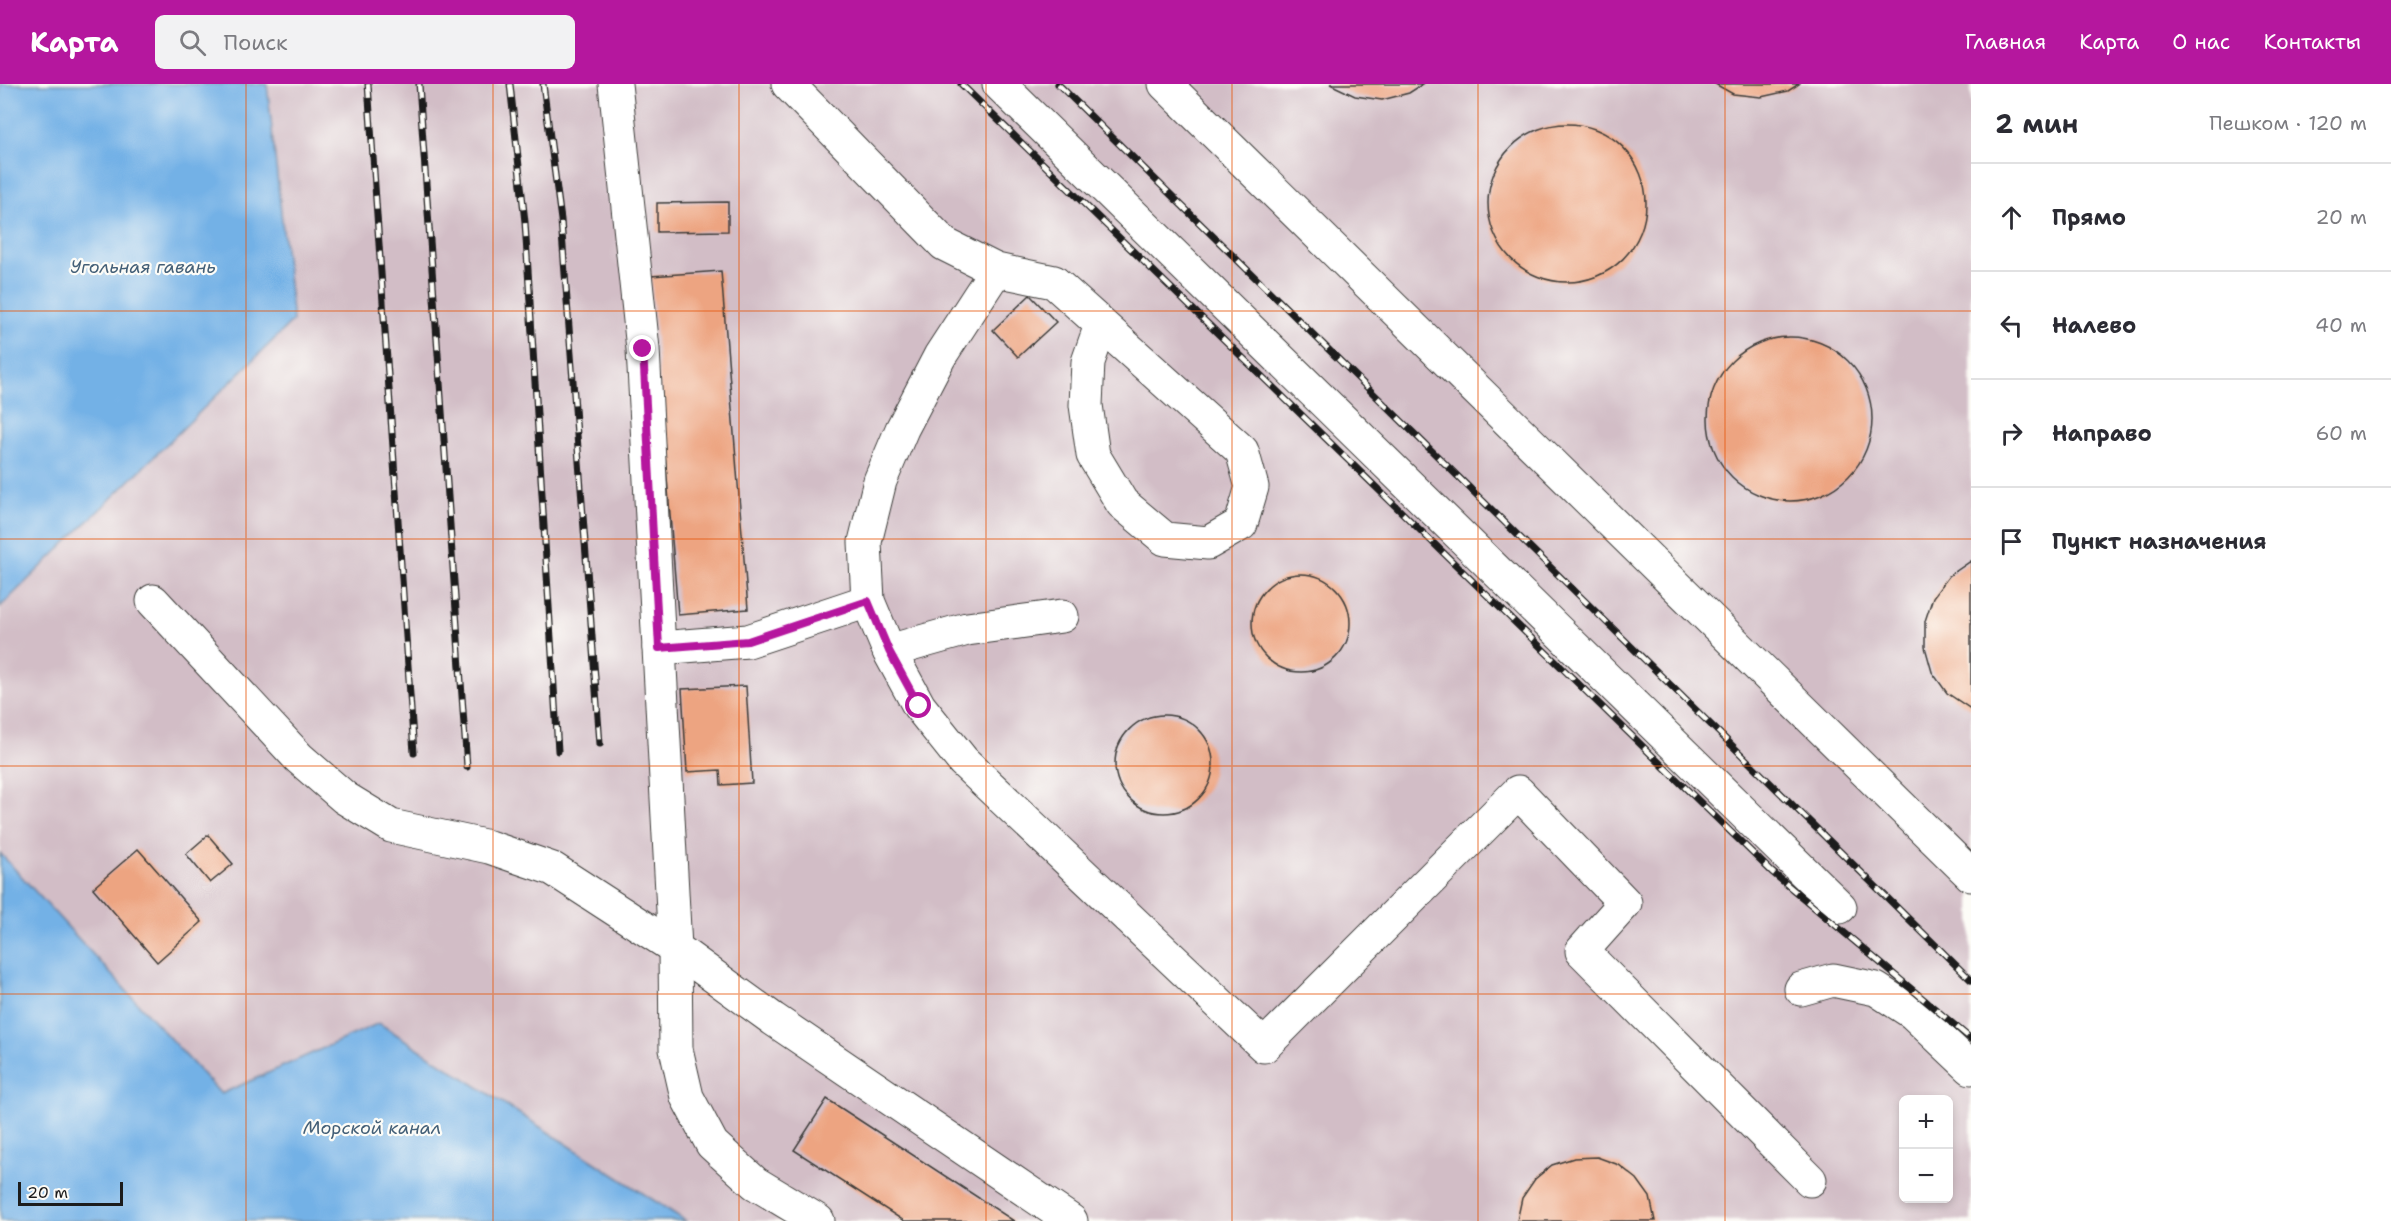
<!DOCTYPE html>
<html lang="ru">
<head>
<meta charset="utf-8">
<style>
  :root { --surface:#fff; --page:#f2f2f3; --text:#2b2b33; --muted:#7c7c81; --line:#e1e1e2; --accent:#b5179e }
  body { margin:0; font-family:"Shantell Sans",sans-serif; background:var(--page); color:var(--text) }
  .controls { position:absolute; right:18px; bottom:18px; display:grid; overflow:hidden; border-radius:9px; box-shadow:0 3px 9px #0003 }
  .controls button { width:54px; height:54px; display:grid; place-items:center; padding:0; border:0; border-bottom:2px solid var(--line); background:var(--surface); color:var(--text); font:30px sans-serif }
  .scale { position:absolute; left:18px; bottom:15px; width:105px; box-sizing:border-box; padding-left:6px; border:3px solid #1c1c1c; border-top:0; font-size:16px; line-height:21px; white-space:nowrap; color:#1c1c1c; -webkit-text-stroke:4px #fdfcf7; paint-order:stroke }
  .stop { position:absolute; width:18px; height:18px; margin:-14px; border:4px solid #b5179e; border-radius:50%; background:#fff }
  .stop.end { background:#b5179e; border-color:#fff; box-shadow:0 2px 6px #0008 }
  .list { margin:0; padding:0; list-style:none }
  h2 { display:flex; justify-content:space-between; align-items:center; height:78px; margin:0; padding:0 24px; font-size:26px }
  h2 small { font-size:20px; font-weight:400; color:var(--muted) }
  .list li { display:grid; grid-template-columns:39px 1fr auto; gap:18px; align-items:center; box-sizing:border-box; height:108px; padding:0 24px; border-top:2px solid var(--line) }
  .list b { display:block; font-size:22px; white-space:nowrap }
  .list em { font-size:20px; font-style:normal; color:var(--muted) }
  .icon { flex:none; width:33px; height:33px; fill:none; stroke:currentColor; stroke-width:2; stroke-linecap:round; stroke-linejoin:round }
  .map { position:relative; flex:none; width:1971px; height:1137px; overflow:hidden }
  header { display:flex; align-items:center; gap:36px; box-sizing:border-box; height:84px; padding:0 30px; background:var(--accent); color:#fff }
  header strong { font-size:28px }
  nav { display:flex; gap:33px; margin-inline-start:auto; font-size:21px }
  .search { width:420px; height:54px; background:var(--page); display:flex; align-items:center; gap:15px; box-sizing:border-box; padding:0 21px; border-radius:9px; color:var(--muted); font-size:22px }
  main { display:flex }
  aside { flex:1; background:var(--surface) }
  .map>svg:first-child { display:block }
</style>
</head>
<body>
<header>
<strong>Карта</strong>
<div class="search"><svg class="icon" aria-label="search" viewBox="0 0 24 24"><circle cx="10" cy="10" r="6"/><path d="M15 15l6 6"/></svg>Поиск</div>
<nav><a>Главная</a><a>Карта</a><a>О нас</a><a>Контакты</a></nav>
</header>
<main>
<div class="map">
<svg width="1971" height="1137" viewBox="0 0 1971 1137">
  <rect width="100%" height="100%" fill="#fdfcf7"/>
  <filter id="ink" filterUnits="userSpaceOnUse"><feTurbulence type="fractalNoise" baseFrequency=".0167" numOctaves="2"/><feDisplacementMap in="SourceGraphic" scale="12" xChannelSelector="R" yChannelSelector="G"/><feConvolveMatrix kernelMatrix="1 2 1 2 8 2 1 2 1" color-interpolation-filters="sRGB"/></filter>
  <filter id="wash" filterUnits="userSpaceOnUse"><feTurbulence type="fractalNoise" baseFrequency=".008" numOctaves="4" result="noise"/><feDisplacementMap in="SourceGraphic" scale="24" xChannelSelector="R" yChannelSelector="G"/><feGaussianBlur stdDeviation="1.35" result="paint"/><feColorMatrix in="noise" values="0 0 0 0 0 0 0 0 0 0 0 0 0 0 0 0 0 1.4 0 .05"/><feComposite in="paint" operator="in"/></filter>
  <g filter="url(#wash)">
    <rect width="100%" height="100%" fill="#f3ebd4"/>
    <path fill="#d2bdc6" fill-rule="evenodd" d="M267,0H1971V1137H686L379,940L222,1011L0,769V523L293,237ZM1904,1016H1948V1114H1904Z"/>
    <g fill="#73b1e6" stroke="#486681" stroke-width="1.5">
      <polygon points="0,0 267,0 293,237 0,523"/>
      <polygon points="0,769 221,1010 379,939 686,1137 0,1137"/>
    </g>
    <g id="blocks">
      <g fill="#eda481">
        <polygon points="1330,0 1423,0 1409,9 1382,16 1355,12"/>
        <polygon points="1715,0 1799,0 1788,7 1761,13 1733,10"/>
        <circle cx="1567" cy="119" r="79"/>
        <polygon points="728,118 728,147 657,148 657,119"/>
        <polygon points="721,187 748,525 678,531 651,192"/>
        <polygon points="1030,211 1056,238 1018,273 993,246"/>
        <circle cx="1790" cy="335" r="82"/>
        <polygon points="1971,477 1971,625 1947,609 1932,588 1925,563 1925,537 1933,513 1949,492"/>
        <circle cx="1301" cy="539" r="49"/>
        <polygon points="746,602 752,699 721,701 720,686 687,688 682,605"/>
        <circle cx="1164" cy="680" r="49"/>
        <polygon points="208,751 233,780 210,799 186,770"/>
        <polygon points="138,765 202,838 157,878 93,804"/>
        <polygon points="827,1015 1014,1137 904,1137 794,1066"/>
        <polygon points="1597,1073 1619,1081 1637,1095 1650,1113 1655,1137 1517,1137 1522,1114 1535,1095 1552,1081 1574,1074"/>
      </g>
    </g>
  </g>
  <g filter="url(#ink)">
    <use href="#blocks" fill-opacity="0" stroke="#3c3b38" stroke-width="1.5"/>
    <g fill="none" stroke-linecap="round" stroke-linejoin="round">
      <defs>
        <g id="minor">
          <polyline points="615,0 643,265 675,864 676,965 687,1013 712,1060 755,1099 818,1137"/>
          <polyline points="788,0 944,160 996,186 1054,198 1242,367 1252,403 1241,440 1208,459 1165,455 1122,419 1093,371 1086,321 1088,278 1101,241"/>
          <polyline points="999,0 1840,823"/>
          <polyline points="1165,0 1971,791"/>
          <polyline points="996,186 940,272 902,345 880,397 865,458 868,517 889,567 919,622 963,677 1264,962 1518,708 1625,819 1582,867 1810,1096"/>
          <polyline points="153,517 299,674 345,714 391,742 489,763 553,785 675,864 773,935 1071,1137"/>
          <polyline points="659,564 748,557 868,517"/>
          <polyline points="889,567 967,545 1062,532"/>
          <polyline points="1801,905 1833,896 1876,905 1913,929 1971,984"/>
        </g>
      </defs>
      <use href="#minor" stroke="#3c3b38" stroke-width="35"/>
      <use href="#minor" stroke="#fff" stroke-width="33"/>
      <defs>
        <g id="rail">
          <polyline points="368,0 414,669"/>
          <polyline points="419,0 467,683"/>
          <polyline points="510,0 525,138 558,667"/>
          <polyline points="543,0 561,136 600,660"/>
          <polyline points="961,0 1772,788 1971,955"/>
          <polyline points="1058,0 1971,896"/>
        </g>
      </defs>
      <use href="#rail" stroke="#1c1c1c" stroke-width="7"/>
      <use href="#rail" stroke="#fdfcf7" stroke-width="4.5" stroke-dasharray="14" stroke-linecap="butt"/>
    </g>
  </g>
  <g fill="none" stroke-linecap="round" stroke-linejoin="round" filter="url(#ink)">
    <polyline stroke="#b5179e" stroke-width="8" points="643,265 659,564 748,557 868,517 889,567 919,622"/>
  </g>
  <path fill="none" stroke="#e8590c" stroke-width="1.5" stroke-opacity="0.55" d="M246,0V1137M493,0V1137M739,0V1137M986,0V1137M1232,0V1137M1478,0V1137M1725,0V1137M0,227H1971M0,455H1971M0,682H1971M0,910H1971"/>
  <g text-anchor="middle" dominant-baseline="central" stroke-width="4.5" stroke-linejoin="round" paint-order="stroke">
    <g font-size="18" font-style="italic" fill="#435f77" stroke="#fdfcf7">
      <text x="143" y="183">Угольная гавань</text>
      <text x="372" y="1044">Морской канал</text>
    </g>
  </g>
</svg>
<div class="controls">
<button>+</button>
<button>−</button>
</div>
<div class="scale">20 m</div>
<div class="stop" style="left:919px;top:622px"></div>
<div class="stop end" style="left:643px;top:265px"></div>
</div>
<aside>
<h2>2 мин<small>Пешком · 120 m</small></h2>
<ul class="list">
<li><svg class="icon" aria-label="ahead" viewBox="0 0 24 24"><path d="M12 20V5M6 11l6-6 6 6"/></svg><div><b>Прямо</b></div><em>20 m</em></li>
<li><svg class="icon" aria-label="left" viewBox="0 0 24 24"><path d="M17 20v-9H6M10 6l-5 5 5 5"/></svg><div><b>Налево</b></div><em>40 m</em></li>
<li><svg class="icon" aria-label="right" viewBox="0 0 24 24"><path d="M7 20v-9h11M14 6l5 5-5 5"/></svg><div><b>Направо</b></div><em>60 m</em></li>
<li><svg class="icon" aria-label="arrive" viewBox="0 0 24 24"><path d="M6 21V4h12l-3 4 3 4H6"/></svg><div><b>Пункт назначения</b></div></li>
</ul>
</aside>
</main>
</body>
</html>
